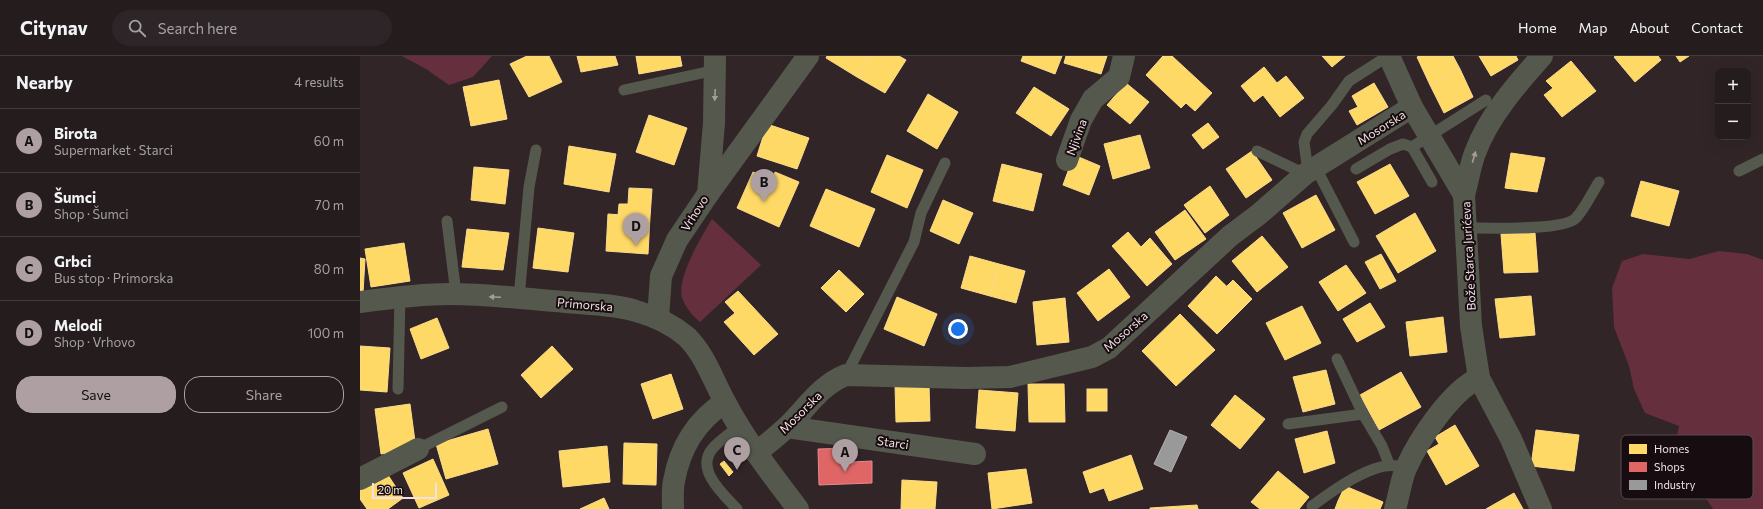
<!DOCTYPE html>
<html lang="en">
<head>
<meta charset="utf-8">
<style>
  :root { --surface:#251c1e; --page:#2d2527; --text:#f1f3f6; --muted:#a3a1a4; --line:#423a3c; --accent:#ae9fa2 }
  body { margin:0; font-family:Commissioner,sans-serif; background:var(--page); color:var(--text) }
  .controls { position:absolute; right:12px; top:12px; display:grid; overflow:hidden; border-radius:8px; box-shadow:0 4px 16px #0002 }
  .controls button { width:36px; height:36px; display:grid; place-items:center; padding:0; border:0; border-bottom:1px solid var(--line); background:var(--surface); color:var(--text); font:20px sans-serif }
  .scale { position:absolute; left:12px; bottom:10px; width:65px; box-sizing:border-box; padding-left:4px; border:2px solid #f2e1e4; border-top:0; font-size:11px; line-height:14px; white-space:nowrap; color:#f2e1e4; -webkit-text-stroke:3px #170c0f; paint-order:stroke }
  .you { position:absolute; left:598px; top:273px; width:14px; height:14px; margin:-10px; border:3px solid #fff; border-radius:50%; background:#1a73e8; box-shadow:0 0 0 6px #1a73e833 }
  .badge { display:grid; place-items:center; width:26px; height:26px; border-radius:50%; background:var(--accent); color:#111; font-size:13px; font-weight:700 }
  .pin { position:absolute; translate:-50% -33px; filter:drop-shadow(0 1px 2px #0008) }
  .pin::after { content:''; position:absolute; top:21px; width:14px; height:12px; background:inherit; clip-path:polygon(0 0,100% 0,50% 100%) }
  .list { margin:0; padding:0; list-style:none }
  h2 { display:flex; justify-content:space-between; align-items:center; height:52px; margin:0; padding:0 16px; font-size:17px }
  h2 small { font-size:13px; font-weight:400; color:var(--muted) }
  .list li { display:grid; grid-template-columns:26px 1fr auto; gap:12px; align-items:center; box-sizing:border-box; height:64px; padding:0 16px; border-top:1px solid var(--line) }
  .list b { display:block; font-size:15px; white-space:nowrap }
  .list p { margin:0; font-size:13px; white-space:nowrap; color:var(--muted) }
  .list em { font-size:13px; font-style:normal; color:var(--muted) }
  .actions { display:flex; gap:8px; padding:12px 16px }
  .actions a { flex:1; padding:9px 0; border:1px solid var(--accent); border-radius:16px; text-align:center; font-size:14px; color:var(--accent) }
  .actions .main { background:var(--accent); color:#111 }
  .icon { flex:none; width:22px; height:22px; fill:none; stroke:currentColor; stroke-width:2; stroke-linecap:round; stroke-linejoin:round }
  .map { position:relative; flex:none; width:1403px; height:453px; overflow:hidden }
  header { display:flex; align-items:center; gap:24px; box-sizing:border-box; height:56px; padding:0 20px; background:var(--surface); border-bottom:1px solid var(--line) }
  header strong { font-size:19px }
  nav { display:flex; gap:22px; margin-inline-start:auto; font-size:14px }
  .search { width:280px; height:36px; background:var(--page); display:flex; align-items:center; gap:10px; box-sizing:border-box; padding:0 14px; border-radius:22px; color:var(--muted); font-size:15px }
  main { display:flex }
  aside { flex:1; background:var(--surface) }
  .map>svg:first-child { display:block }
</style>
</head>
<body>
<header>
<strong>Citynav</strong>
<div class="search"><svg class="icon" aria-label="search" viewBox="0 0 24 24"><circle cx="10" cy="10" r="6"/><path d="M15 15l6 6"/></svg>Search here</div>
<nav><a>Home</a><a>Map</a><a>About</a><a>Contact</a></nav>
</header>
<main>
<aside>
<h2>Nearby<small>4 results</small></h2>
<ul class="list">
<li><span class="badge">A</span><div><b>Birota</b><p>Supermarket · Starci</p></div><em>60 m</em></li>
<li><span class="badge">B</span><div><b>Šumci</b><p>Shop · Šumci</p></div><em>70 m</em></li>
<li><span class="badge">C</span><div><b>Grbci</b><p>Bus stop · Primorska</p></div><em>80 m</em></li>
<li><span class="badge">D</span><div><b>Melodi</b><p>Shop · Vrhovo</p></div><em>100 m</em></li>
</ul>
<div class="actions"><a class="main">Save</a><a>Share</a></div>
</aside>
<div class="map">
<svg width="1403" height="453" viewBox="0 0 1403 453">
  <rect width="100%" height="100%" fill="#312528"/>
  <g fill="#652f3e">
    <polygon points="42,0 132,0 113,21 89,29 66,13"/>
    <path d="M352,163L401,209L340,266C334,261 326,252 323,244C314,225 342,180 352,163Z"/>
    <path d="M1359,195L1387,198L1403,204V453H1353C1341,433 1322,415 1317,392C1315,385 1318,376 1319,370L1285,357L1274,333L1269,310L1254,271L1252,232L1262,205L1283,198L1329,203Z"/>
  </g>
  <g fill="#ffd966" stroke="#fbdb8c">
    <polygon points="167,0 189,0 202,26 169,41 150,8"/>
    <polygon points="217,0 255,0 258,9 221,16"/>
    <polygon points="276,0 320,0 322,10 279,18"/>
    <polygon points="467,0 510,0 497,21 466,2"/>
    <polygon points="510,0 539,0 546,4 525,37 497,21"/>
    <polygon points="663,0 702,0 695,18 661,5"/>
    <polygon points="706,0 747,0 741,18 704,7"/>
    <polygon points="803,0 812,0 852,37 835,55 826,47 821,52 786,19"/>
    <polygon points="962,0 985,0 972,11"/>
    <polygon points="1060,0 1093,0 1100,13 1070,29 1057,1"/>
    <polygon points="1119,0 1156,0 1158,4 1131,20"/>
    <polygon points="1256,0 1298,0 1301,4 1275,26 1254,1"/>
    <polygon points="1316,0 1329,0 1320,6"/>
    <polygon points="1211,5 1236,35 1202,61 1184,39 1193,32 1186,25"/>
    <polygon points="904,11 917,27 926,20 944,42 920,61 903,39 894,46 881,30"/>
    <polygon points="1100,13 1113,41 1084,57 1070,29"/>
    <polygon points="139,24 147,63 111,70 103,31"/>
    <polygon points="766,27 789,46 770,68 747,49"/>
    <polygon points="1014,27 1028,51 997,69 989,55 998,51 992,40"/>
    <polygon points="674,31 709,53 691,80 656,57"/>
    <polygon points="568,38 598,56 577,93 547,75"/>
    <polygon points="289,59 327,72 314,109 276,96"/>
    <polygon points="848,67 859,81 843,93 832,79"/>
    <polygon points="407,68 449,82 437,113 397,100"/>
    <polygon points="780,79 790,112 753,123 744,88"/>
    <polygon points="209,90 256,98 249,136 204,128"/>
    <polygon points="892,95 912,124 886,142 866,113"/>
    <polygon points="1151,97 1185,102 1177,136 1145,132"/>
    <polygon points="527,99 563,114 547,152 511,136"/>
    <polygon points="714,99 740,110 729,139 703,129"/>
    <polygon points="642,108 682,118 673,155 633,145"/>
    <polygon points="1030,108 1049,140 1015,158 997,126"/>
    <polygon points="114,111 149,114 145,148 111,144"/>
    <polygon points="393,116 412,124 415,116 439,126 419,171 377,152"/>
    <polygon points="1281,125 1319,135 1309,170 1271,160"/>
    <polygon points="850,130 869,159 845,177 824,149"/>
    <polygon points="269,132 292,133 290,161 258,159 259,148 268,148"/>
    <polygon points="466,133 515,153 499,191 450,170"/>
    <polygon points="956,139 975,174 942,192 923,157"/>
    <polygon points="583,144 613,157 599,188 570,175"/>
    <polygon points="825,154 846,183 815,204 795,176"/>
    <polygon points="1055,157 1076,195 1038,217 1016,180"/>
    <polygon points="248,158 290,161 288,198 246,195"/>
    <polygon points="178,172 214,177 208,216 173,212"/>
    <polygon points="107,173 149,177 143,214 102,211"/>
    <polygon points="768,176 781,191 790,182 812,208 787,230 752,190"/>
    <polygon points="1175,177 1178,216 1144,217 1141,178"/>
    <polygon points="902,180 928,211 897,236 872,205"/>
    <polygon points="44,187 50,225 11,231 5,193"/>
    <polygon points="1021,198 1036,225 1020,233 1005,206"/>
    <polygon points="610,200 639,208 630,240 601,232"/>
    <polygon points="0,202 5,203 3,237 0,237"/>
    <polygon points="639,208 665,215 656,247 630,240"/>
    <polygon points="986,209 1006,237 978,255 959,226"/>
    <polygon points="749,213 770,241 738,265 717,237"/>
    <polygon points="479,214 504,238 486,256 461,232"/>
    <polygon points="856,220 886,249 857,278 828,250"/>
    <polygon points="873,224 892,243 886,249 867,230"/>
    <polygon points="378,235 418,278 394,299 364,266 375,257 365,246"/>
    <polygon points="1171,240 1175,279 1140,282 1135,243"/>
    <polygon points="537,241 577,258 564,290 524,273"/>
    <polygon points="705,242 709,286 677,289 673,246"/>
    <polygon points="1010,247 1025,271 997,286 983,263"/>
    <polygon points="942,250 961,287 925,304 906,267"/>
    <polygon points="820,258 855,294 816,330 782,295"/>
    <polygon points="1083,261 1087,296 1050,300 1046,266"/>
    <polygon points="77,262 89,292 61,303 50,273"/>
    <polygon points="0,290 30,292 27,336 0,334"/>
    <polygon points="192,290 213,313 181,342 161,319"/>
    <polygon points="966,314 975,348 943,356 933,321"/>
    <polygon points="1041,316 1061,351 1019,374 1000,339"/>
    <polygon points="311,318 323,353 293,363 281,328"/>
    <polygon points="569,328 570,365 536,366 535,329"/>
    <polygon points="668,328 704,328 705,366 669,366"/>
    <rect x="727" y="333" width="20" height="22"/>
    <polygon points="619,334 658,337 655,375 616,372"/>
    <polygon points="875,339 905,363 880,393 851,369"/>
    <polygon points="50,348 56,393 21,398 15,353"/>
    <polygon points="1095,369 1119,410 1086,429 1067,395 1079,388 1075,381"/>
    <polygon points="128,373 138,408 86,423 76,388"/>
    <polygon points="1176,374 1219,379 1214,415 1171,410"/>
    <polygon points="967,375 975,407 944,417 935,383"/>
    <polygon points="264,387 297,388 296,429 263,428"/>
    <polygon points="247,390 250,426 203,431 199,395"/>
    <polygon points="771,399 783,433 749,445 744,432 730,437 723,416"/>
    <polygon points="73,403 89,439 59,452 43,417"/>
    <polygon points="364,405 373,416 369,420 360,408"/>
    <polygon points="666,413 672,447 632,453 628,417"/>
    <polygon points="918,415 949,441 939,453 900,453 891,446"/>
    <polygon points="26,416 43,442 28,453 7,453 0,443 0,434"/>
    <polygon points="542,424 577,426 575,453 541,453"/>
    <polygon points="985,430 1023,446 1020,453 996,453 978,445"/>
    <polygon points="1154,437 1163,453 1126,453"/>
    <polygon points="244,442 249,453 220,453"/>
    <polygon points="978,445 996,453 975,453"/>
    <polygon points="837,449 838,453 790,453 790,452"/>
  </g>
  <polygon fill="#e06666" stroke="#e58b8c" points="491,392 492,406 512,405 512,427 459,429 458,393"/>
  <polygon fill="#999" stroke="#b4afb0" points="810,374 827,381 811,416 794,408"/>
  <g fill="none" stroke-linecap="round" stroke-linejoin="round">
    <g stroke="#55594d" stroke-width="11">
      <polyline points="264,34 356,14"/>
      <polyline points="897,95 945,118"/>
      <polyline points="956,112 994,186"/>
      <polyline points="996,113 1030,93 1043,88 1052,91"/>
      <polyline points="1379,115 1403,103"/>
      <polyline points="948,116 944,86 947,78 972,49 989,25 1028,0"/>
      <polyline points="1072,126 1052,91 1126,44"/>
      <polyline points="87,165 96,238"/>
      <path d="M1107,172C1127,172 1204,175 1216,162C1225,152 1232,137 1239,126"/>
      <polyline points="159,242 169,131 176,94"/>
      <polyline points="977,303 1003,358 1022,390 1029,408"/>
      <polyline points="486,319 554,186 561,157 585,107"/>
      <polyline points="38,333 40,240"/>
      <polyline points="928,368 1003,358"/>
      <polyline points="58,393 142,351"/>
      <path d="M952,450C971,436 1013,405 1037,410"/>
      <path d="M377,453C364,439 334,413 353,392C360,384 371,377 379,370"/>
    </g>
    <g stroke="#55594d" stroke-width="22">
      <polyline points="1029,0 1052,51 1104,139 1111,270 1119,322 1151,383 1181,453"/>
      <polyline points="707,104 721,64 733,43 759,21 764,0"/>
      <polyline points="348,138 354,67 355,0"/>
      <path d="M1104,139C1108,125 1110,110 1115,97C1128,61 1157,28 1182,0"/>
      <polyline points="298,262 301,220 317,184 348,138 448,0"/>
      <polyline points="427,371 615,398"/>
      <path d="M396,397C406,389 417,380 427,371C446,353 460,329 486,319L607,322L650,321L732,301L749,292L870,180L898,159L945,118L1052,51"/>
      <polyline points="0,423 58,393"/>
      <path d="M313,453C313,444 312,434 314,425C320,391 336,365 365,346"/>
      <path d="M1035,453C1039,440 1041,424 1046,412C1059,383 1091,335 1119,322"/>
    </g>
    <path stroke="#55594d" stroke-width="22" d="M0,246C30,242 60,238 90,238C128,238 167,243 205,246C228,248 254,248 276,255C294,260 313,269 327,281C345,299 353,324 365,346C385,384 412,419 438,453"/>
  </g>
  <defs><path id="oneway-solid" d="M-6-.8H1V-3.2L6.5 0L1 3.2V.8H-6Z"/></defs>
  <g fill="#a49d98">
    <use href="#oneway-solid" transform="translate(355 39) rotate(92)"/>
    <use href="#oneway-solid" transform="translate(1114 101) rotate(-74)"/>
    <use href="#oneway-solid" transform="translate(135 241) rotate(-177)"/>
  </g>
  <g text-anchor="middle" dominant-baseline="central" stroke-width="4" stroke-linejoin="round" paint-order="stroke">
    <g font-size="12" fill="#f2e1e4" stroke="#170c0f">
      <text transform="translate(1021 71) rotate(-32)">Mosorska</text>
      <text transform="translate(716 81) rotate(-70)">Njivina</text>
      <text transform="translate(334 157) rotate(-58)">Vrhovo</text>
      <text transform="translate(1108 200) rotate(-93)">Bože Starca Jurićeva</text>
      <text transform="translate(225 248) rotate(5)">Primorska</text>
      <text transform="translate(765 275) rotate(-41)">Mosorska</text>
      <text transform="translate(440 356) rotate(-45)">Mosorska</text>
      <text transform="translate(533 386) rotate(8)">Starci</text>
    </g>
  </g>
  <rect x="1261" y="379" width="132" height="64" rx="6" fill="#170c0f" stroke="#594c4f" stroke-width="1"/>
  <rect x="1269" y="388" width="18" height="10" fill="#ffd966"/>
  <rect x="1269" y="406" width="18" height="10" fill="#e06666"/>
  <rect x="1269" y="424" width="18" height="10" fill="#999"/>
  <g font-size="11" fill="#f2e1e4">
    <text x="1294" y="397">Homes</text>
    <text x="1294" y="415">Shops</text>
    <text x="1294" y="433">Industry</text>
  </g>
</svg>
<div class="controls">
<button>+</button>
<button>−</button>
</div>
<div class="scale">20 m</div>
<div class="you"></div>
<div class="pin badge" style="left:485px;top:416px">A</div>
<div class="pin badge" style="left:404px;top:146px">B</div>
<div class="pin badge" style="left:377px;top:414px">C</div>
<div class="pin badge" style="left:276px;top:190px">D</div>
</div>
</main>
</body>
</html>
